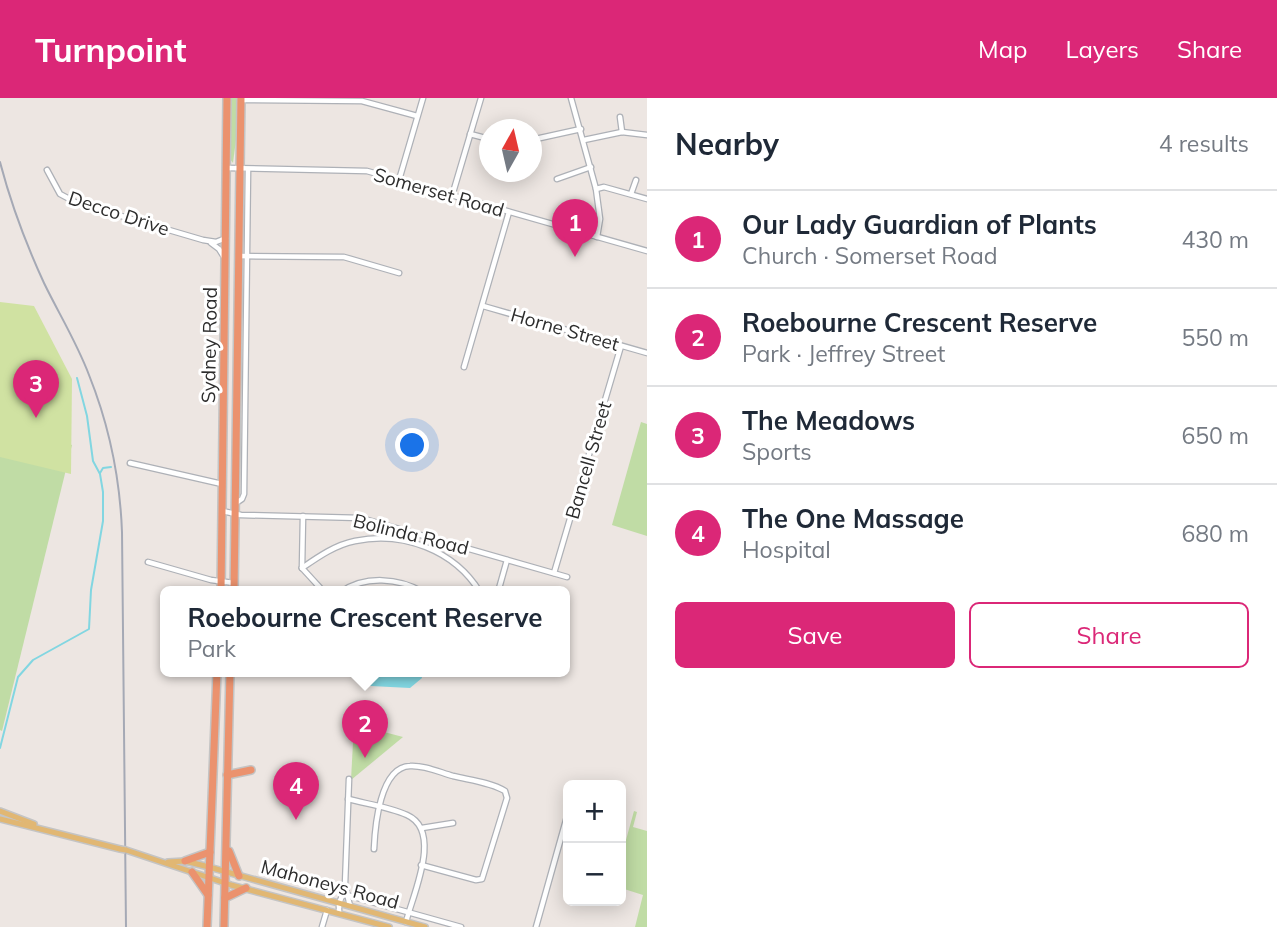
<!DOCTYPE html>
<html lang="en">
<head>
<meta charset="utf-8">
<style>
  :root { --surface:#fff; --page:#f6f6f7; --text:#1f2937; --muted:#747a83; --line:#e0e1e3; --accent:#db2777 }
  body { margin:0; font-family:Mulish,sans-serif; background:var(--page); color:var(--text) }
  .controls { position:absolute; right:21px; bottom:21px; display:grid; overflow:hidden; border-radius:10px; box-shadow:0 4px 18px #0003 }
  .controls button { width:63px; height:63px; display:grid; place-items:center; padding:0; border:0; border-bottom:2px solid var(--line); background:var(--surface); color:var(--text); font:35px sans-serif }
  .compass { position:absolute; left:479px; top:21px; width:63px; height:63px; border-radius:50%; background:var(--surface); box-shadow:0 4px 18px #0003; rotate:8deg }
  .you { position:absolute; left:413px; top:348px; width:24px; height:24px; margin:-18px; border:5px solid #fff; border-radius:50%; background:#1a73e8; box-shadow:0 0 0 10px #1a73e833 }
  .badge { display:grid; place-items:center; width:46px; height:46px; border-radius:50%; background:var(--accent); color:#fff; font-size:23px; font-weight:700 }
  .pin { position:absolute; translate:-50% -58px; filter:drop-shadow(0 2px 4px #0008) }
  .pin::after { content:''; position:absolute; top:37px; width:24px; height:21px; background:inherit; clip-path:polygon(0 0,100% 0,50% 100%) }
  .popup { position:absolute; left:160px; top:488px; width:410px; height:91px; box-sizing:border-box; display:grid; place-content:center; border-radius:10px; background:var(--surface); filter:drop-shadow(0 2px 5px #0005); font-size:23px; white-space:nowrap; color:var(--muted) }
  .popup b { font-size:26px; color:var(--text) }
  .popup::after { content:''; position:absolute; left:50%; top:100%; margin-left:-14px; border:14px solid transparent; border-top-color:var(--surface) }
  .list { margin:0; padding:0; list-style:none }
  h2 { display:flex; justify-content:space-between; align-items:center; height:91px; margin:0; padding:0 28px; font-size:30px }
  h2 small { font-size:23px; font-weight:400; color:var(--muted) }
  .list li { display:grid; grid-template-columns:46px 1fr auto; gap:21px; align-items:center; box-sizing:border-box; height:98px; padding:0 28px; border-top:2px solid var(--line) }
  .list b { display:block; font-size:26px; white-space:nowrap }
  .list p { margin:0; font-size:23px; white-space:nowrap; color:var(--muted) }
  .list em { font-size:23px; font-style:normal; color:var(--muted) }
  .actions { display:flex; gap:14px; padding:21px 28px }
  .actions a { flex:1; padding:16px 0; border:2px solid var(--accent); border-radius:10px; text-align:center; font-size:24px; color:var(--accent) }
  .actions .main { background:var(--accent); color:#fff }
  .map { position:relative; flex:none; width:647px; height:829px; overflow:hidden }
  header { display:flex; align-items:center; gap:42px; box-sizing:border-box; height:98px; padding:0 35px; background:var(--accent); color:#fff }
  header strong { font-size:33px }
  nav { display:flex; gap:38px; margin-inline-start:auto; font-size:24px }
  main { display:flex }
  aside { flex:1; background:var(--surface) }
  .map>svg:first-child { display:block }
</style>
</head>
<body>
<header>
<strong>Turnpoint</strong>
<nav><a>Map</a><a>Layers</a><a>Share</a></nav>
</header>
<main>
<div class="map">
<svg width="647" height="829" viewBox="0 0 647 829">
  <rect width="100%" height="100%" fill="#ede6e2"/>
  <g fill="#c0dca5">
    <polygon points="230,0 238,0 237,34 233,65 230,61"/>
    <polygon points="641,324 647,326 647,438 612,427"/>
    <polygon points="0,329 72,347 2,633 0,632"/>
    <polygon points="354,626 403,639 351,682"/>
    <polygon points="634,713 637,714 633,729 647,733 647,829 635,829 643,797 621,790 621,760"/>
  </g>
  <polygon fill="#d0e2a2" points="0,204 34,208 72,281 71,376 0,359"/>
  <polygon fill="#82d6e1" points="358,574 421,574 422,580 410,590 371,588 363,585"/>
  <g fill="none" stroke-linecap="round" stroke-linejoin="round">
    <g stroke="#82d6e1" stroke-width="2">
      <polyline points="100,375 103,370 111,369"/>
      <polyline points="0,650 18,579 33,562 89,531 91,492 103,423 103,394 100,376 93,363 87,318 77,280"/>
    </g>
    <defs>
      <g id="minor">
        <polyline points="571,0 596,91 600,121 597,139"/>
        <polyline points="242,2 362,3 417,18"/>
        <polyline points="620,19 622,34"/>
        <polyline points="470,36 489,41"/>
        <polyline points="531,42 581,31"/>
        <polyline points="584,42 622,34 647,37"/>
        <polyline points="227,70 367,73 647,153"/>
        <polyline points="47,72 60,96 77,105 203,142 216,144 226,140"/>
        <polyline points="557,81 591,69"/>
        <polyline points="399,82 423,0"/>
        <polyline points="596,91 604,89 647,101"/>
        <polyline points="631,96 636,82"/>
        <polyline points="452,98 481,0"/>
        <polyline points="211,145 219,151 224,159"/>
        <polyline points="239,158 344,159 399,175"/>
        <polyline points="483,208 647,255"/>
        <polyline points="464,269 509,114"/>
        <polyline points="130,365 222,386"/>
        <polyline points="236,405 242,401 244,396 248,71"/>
        <polyline points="222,413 241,417 361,420 567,479"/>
        <polyline points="148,464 211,482 234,485"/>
        <path d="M302,470C318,459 335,447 355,443C403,433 454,452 480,494"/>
        <polyline points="302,470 303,418"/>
        <polyline points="302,470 324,494"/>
        <polyline points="554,475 621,248"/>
        <path d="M341,494C365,477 399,480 423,494"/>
        <polyline points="498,494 507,462"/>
        <polyline points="349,681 345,787 350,808"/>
        <path d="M348,701C367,706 389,709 407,717C443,733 413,796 406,824"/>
        <polyline points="422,730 453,725"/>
        <path d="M374,751C375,728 380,669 410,668C424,667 439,674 453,678C469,682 490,684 505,693L507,700L482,781L476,782L421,767"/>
        <polyline points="343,796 461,829"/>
        <polyline points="339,815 339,805 343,796"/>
        <polyline points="322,829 327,812"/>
        <polyline points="536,829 568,715"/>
      </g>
      <g id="major">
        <polyline points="0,713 34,726"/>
        <polyline points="0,721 120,751"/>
        <polyline points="126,752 231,787 389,829"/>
        <polyline points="168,764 185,763 209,769 425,829"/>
      </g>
      <g id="highway">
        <polyline points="221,494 227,0"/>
        <polyline points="234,494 241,0"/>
        <polyline points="227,677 251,672"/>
        <polyline points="229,753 239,778"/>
        <polyline points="185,763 210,754"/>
        <polyline points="192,774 208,797"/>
        <polyline points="225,800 246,790"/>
        <polyline points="207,829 217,574"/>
        <polyline points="224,829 230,574"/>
      </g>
    </defs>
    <use href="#minor" stroke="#aeb1b7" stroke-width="7"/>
    <use href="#major" stroke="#c4c4c4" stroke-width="8"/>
    <use href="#highway" stroke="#c4c4c4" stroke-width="10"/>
    <use href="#minor" stroke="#fff" stroke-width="4.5"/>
    <use href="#major" stroke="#e1b773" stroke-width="5"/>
    <use href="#highway" stroke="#eb926e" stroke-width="7"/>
    <path stroke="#a5a9b5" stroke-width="2" d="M0,64C11,106 26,146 44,185C59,216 77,245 89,277C109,327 120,380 122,434L126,829"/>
    <defs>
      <polyline id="major-bridge" points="120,751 126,752"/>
    </defs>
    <use href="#major-bridge" stroke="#c4c4c4" stroke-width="8" stroke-linecap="butt"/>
    <use href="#major-bridge" stroke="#e1b773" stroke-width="5"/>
  </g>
  <g text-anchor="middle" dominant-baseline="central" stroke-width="6" stroke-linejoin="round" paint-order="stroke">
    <g font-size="19" fill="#2d2d2d" stroke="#fff">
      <text transform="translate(439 94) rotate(16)">Somerset Road</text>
      <text transform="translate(119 115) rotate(18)">Decco Drive</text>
      <text transform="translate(565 231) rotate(16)">Horne Street</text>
      <text transform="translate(209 247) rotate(-89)">Sydney Road</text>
      <text transform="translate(588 362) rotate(-74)">Bancell Street</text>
      <text transform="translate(411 436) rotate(14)">Bolinda Road</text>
      <text transform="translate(330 786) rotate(15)">Mahoneys Road</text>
    </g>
  </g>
</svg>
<div class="controls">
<button>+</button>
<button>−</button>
</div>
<svg class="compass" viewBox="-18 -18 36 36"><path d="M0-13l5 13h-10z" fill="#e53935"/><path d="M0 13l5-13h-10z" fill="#747a83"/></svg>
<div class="you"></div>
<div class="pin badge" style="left:575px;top:159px">1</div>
<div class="pin badge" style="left:365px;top:660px">2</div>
<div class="popup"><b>Roebourne Crescent Reserve</b>Park</div>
<div class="pin badge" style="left:36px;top:320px">3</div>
<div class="pin badge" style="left:296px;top:722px">4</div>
</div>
<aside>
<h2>Nearby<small>4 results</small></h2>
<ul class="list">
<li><span class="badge">1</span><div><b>Our Lady Guardian of Plants</b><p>Church · Somerset Road</p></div><em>430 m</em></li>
<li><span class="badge">2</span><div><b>Roebourne Crescent Reserve</b><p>Park · Jeffrey Street</p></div><em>550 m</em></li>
<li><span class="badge">3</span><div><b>The Meadows</b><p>Sports</p></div><em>650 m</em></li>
<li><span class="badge">4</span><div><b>The One Massage</b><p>Hospital</p></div><em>680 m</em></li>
</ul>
<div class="actions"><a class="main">Save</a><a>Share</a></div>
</aside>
</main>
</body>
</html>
